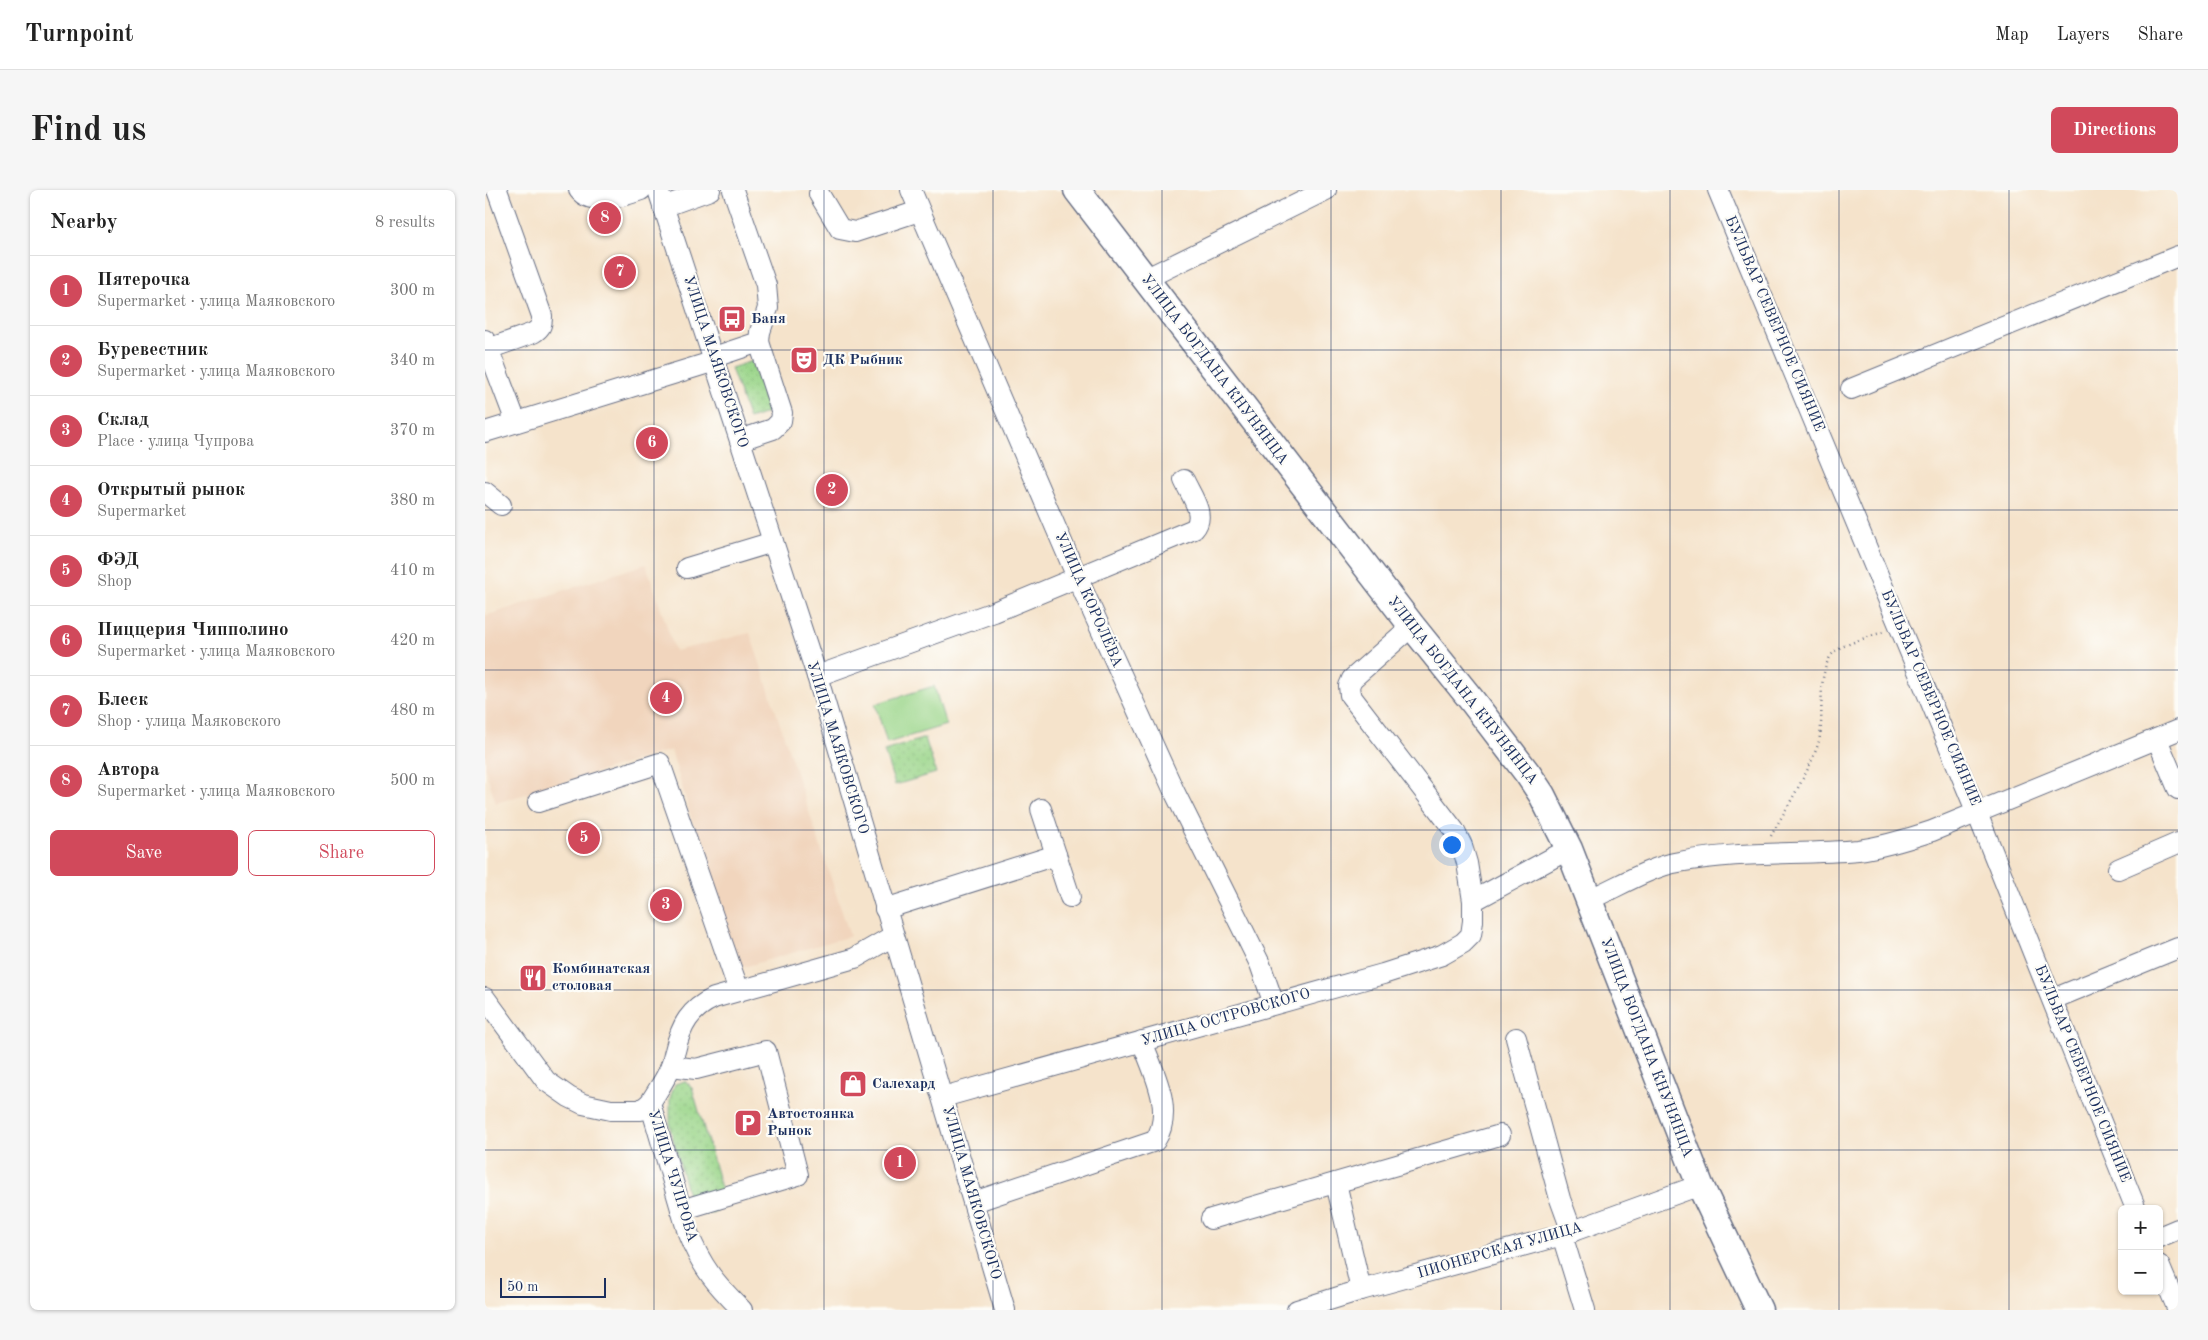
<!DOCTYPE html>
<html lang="en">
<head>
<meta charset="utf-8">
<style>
  :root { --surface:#fff; --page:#f6f6f6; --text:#222; --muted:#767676; --line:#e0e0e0; --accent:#d1495b }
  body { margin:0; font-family:"Old Standard TT",serif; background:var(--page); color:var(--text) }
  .controls { position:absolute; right:15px; bottom:15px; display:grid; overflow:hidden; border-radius:8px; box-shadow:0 1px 4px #0004 }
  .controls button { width:45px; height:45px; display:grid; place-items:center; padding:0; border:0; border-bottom:1px solid var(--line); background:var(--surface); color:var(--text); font:25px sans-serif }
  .scale { position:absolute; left:15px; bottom:12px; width:106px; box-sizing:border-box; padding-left:5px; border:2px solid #1b2f5e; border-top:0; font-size:14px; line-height:18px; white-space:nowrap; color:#1b2f5e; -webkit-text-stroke:4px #fdfcf7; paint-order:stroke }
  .you { position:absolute; left:966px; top:654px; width:18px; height:18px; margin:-12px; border:4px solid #fff; border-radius:50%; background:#1a73e8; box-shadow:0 0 0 8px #1a73e833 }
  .badge { display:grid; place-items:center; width:32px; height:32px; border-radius:50%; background:var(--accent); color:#fff; font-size:16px; font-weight:700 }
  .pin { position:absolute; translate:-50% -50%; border:2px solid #fff; box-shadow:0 1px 5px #0006 }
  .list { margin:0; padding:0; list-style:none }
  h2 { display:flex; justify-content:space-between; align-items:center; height:65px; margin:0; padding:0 20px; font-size:21px }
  h2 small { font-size:16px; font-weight:400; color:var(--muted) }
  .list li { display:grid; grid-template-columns:32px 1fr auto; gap:15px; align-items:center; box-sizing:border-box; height:70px; padding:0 20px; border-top:1px solid var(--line) }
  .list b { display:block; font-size:19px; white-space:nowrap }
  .list p { margin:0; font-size:16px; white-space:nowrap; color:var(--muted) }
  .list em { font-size:16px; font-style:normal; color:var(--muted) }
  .actions { display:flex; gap:10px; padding:15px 20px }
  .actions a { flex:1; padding:11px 0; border:1px solid var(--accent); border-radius:8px; text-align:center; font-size:18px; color:var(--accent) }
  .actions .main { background:var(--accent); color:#fff }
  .map { position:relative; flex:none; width:1693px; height:1120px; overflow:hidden; border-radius:8px }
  header { display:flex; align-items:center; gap:30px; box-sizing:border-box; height:70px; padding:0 25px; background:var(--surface); border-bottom:1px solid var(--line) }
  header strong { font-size:24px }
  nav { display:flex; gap:28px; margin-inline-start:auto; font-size:18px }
  .intro { display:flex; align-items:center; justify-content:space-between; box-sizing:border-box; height:120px; padding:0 30px }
  h1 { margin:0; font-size:35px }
  .button { padding:12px 22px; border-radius:8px; background:var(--accent); color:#fff; font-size:18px; font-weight:700 }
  main { display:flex; gap:30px; padding:0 30px }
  aside { flex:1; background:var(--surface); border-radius:8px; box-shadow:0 1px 4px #0004 }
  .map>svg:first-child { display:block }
</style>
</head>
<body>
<header>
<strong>Turnpoint</strong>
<nav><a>Map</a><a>Layers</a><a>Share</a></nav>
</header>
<div class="intro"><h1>Find us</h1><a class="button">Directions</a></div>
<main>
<aside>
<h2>Nearby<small>8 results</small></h2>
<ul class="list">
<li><span class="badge">1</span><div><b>Пятерочка</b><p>Supermarket · улица Маяковского</p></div><em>300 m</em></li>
<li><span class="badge">2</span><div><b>Буревестник</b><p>Supermarket · улица Маяковского</p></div><em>340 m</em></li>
<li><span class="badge">3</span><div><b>Склад</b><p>Place · улица Чупрова</p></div><em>370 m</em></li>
<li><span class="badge">4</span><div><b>Открытый рынок</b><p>Supermarket</p></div><em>380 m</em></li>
<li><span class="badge">5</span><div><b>ФЭД</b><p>Shop</p></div><em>410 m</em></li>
<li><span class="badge">6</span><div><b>Пиццерия Чипполино</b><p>Supermarket · улица Маяковского</p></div><em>420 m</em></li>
<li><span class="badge">7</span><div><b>Блеск</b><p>Shop · улица Маяковского</p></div><em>480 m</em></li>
<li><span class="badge">8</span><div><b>Автора</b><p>Supermarket · улица Маяковского</p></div><em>500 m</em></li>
</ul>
<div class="actions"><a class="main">Save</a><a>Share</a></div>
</aside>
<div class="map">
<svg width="1693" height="1120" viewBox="0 0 1693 1120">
  <defs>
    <pattern id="grass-dots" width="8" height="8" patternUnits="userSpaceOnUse" patternTransform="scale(1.25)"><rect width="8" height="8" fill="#9ad589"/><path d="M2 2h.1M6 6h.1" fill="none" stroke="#84b779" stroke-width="1.8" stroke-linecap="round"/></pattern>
  </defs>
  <rect width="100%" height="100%" fill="#fdfcf7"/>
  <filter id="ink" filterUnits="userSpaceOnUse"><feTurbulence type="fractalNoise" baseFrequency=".02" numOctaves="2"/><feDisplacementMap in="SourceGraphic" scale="10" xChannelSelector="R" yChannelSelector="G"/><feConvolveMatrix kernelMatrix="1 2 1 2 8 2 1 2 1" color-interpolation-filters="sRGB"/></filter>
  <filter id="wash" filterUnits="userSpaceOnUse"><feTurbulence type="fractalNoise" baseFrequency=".0096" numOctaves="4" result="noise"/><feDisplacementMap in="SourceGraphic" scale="20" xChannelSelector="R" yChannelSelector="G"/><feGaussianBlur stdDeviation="1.12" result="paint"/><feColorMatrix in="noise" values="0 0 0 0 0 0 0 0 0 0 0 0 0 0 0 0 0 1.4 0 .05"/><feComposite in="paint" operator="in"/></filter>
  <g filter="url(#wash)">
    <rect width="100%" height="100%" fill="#f5e3cb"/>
    <polygon fill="#f1d5bd" points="161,374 190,461 265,443 365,746 252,779 186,560 11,613 0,578 0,426"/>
    <g fill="url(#grass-dots)" stroke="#5a8274">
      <polygon points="267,171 284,222 264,229 246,178"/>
      <polygon points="440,548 451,583 410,595 399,561"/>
      <path d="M200,891L207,897L239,1008C237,1020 228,1025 215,1024L204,1009L185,937V908L190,894Z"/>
    </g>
    <polygon fill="#9ad589" stroke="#5a8274" points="449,496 461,535 402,553 390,514"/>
  </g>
  <g filter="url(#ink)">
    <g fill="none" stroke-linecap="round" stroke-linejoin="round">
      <defs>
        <g id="minor">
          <path d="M94,0C107,17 139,6 156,0"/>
          <polyline points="173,0 332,486 520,1120"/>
          <polyline points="426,0 592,387 689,601 775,774 789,814"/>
          <polyline points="1233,0 1492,623 1651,1019"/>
          <polyline points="334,4 355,39 370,42 434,21"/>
          <polyline points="178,17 225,0"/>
          <polyline points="660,89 841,0"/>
          <polyline points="0,150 31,232"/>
          <path d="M3,159L48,143C56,138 57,135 57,126L12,0"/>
          <polyline points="229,167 274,152 275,142 283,118 281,95 248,0"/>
          <polyline points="1366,199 1693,66"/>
          <polyline points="0,242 230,171"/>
          <polyline points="255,250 288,239 296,231 297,223 274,152"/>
          <polyline points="0,302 16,315"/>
          <polyline points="202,378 288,352"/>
          <path d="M332,486L509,422L709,339C722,325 705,304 699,290"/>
          <polyline points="1672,549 1693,599"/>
          <polyline points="53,612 175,573 254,801"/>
          <polyline points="556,619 585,707"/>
          <polyline points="1633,679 1693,653"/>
          <path d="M1103,710C1131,698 1164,677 1194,672C1253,661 1314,665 1373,660C1398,657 1423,649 1447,641L1693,540"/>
          <polyline points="988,711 1084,659"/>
          <polyline points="400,719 571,665"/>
          <polyline points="0,808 61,891 84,907 98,914 126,920 156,920 165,913"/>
          <polyline points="1568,809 1693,758"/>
          <polyline points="1031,848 1075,1009 1087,1042"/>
          <polyline points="186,876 211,879 281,861 313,985 196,1020"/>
          <polyline points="458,907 898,784 957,765 978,753 986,745 988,731 988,711 982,673 977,656 969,640 865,505 864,496 867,489 927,436"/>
          <polyline points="851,993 876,1100"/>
          <path d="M489,1012L670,951C690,920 668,882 657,851"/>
          <polyline points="726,1029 1015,945"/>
          <polyline points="1077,1045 1100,1120"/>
          <polyline points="1674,1047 1693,1039"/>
          <polyline points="1674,1075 1693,1120"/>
          <path d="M257,1120C231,1094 217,1078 203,1043L165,913C172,901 181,889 186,876C188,872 188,866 190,861C196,835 205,819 229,808L370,768L408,746"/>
          <polyline points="812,1120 876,1100 1077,1045 1215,995"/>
        </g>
        <polyline id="major" points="592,0 927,436 985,508 1043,584 1057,605 1084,659 1215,995 1274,1120"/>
      </defs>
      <use href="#minor" stroke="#676e84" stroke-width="22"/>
      <use href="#major" stroke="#676e84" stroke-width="29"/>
      <path stroke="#676e84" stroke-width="2.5" stroke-dasharray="1 4" stroke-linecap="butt" d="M1286,646C1300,620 1326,579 1334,551C1340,526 1330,482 1349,462C1354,456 1389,445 1398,442"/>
      <use href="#minor" stroke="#fff" stroke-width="20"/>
      <use href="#major" stroke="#fff" stroke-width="26"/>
    </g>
  </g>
  <path fill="none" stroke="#1b2f5e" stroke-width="1" stroke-opacity="0.55" d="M169,0V1120M339,0V1120M508,0V1120M677,0V1120M846,0V1120M1016,0V1120M1185,0V1120M1354,0V1120M1524,0V1120M0,160H1693M0,320H1693M0,480H1693M0,640H1693M0,800H1693M0,960H1693"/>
  <defs>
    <symbol id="bus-square" viewBox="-11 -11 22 22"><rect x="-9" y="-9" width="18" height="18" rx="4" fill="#d1495b" stroke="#fdfcf7"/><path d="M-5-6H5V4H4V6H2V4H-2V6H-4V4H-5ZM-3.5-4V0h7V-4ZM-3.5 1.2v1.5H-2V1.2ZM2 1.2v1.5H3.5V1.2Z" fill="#fff"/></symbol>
    <symbol id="theatre-square" viewBox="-11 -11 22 22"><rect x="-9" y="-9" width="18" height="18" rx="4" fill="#d1495b" stroke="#fdfcf7"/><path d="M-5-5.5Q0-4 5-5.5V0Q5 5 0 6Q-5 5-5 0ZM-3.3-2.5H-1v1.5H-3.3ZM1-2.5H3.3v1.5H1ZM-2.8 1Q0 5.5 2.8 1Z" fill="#fff"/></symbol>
    <symbol id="restaurant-square" viewBox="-11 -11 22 22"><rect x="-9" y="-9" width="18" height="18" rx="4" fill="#d1495b" stroke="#fdfcf7"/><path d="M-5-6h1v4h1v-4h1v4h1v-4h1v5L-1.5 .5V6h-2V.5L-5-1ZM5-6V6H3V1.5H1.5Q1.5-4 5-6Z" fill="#fff"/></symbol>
    <symbol id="shop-square" viewBox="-11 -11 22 22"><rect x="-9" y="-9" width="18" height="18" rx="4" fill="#d1495b" stroke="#fdfcf7"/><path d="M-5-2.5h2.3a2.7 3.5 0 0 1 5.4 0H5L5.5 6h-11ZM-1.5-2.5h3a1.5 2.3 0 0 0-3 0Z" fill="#fff"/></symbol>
    <symbol id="parking-square" viewBox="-11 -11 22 22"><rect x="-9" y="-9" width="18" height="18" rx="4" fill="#d1495b" stroke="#fdfcf7"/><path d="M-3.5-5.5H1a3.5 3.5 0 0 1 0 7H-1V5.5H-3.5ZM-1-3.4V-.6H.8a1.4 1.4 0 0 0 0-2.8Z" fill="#fff"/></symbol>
  </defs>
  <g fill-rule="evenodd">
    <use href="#bus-square" x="231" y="113" width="32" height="32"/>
    <use href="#theatre-square" x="303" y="154" width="32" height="32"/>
    <use href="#restaurant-square" x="32" y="772" width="32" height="32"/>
    <use href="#shop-square" x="352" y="878" width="32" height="32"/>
    <use href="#parking-square" x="247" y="917" width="32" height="32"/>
  </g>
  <g text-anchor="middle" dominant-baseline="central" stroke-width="4.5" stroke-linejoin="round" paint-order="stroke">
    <g font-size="15" font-weight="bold" fill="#1b2f5e" stroke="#fdfcf7" text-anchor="start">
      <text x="266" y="129">Баня</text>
      <text x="338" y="170">ДК Рыбник</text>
      <text x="67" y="779">Комбинатская<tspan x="67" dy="17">столовая</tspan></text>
      <text x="387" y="894">Салехард</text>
      <text x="282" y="924">Автостоянка<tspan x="282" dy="17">Рынок</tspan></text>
    </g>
    <g font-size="15" fill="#1b2f5e" stroke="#fdfcf7">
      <text transform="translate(1289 134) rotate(67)">БУЛЬВАР СЕВЕРНОЕ СИЯНИЕ</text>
      <text transform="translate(230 172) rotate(72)">УЛИЦА МАЯКОВСКОГО</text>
      <text transform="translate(729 180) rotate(53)">УЛИЦА БОГДАНА КНУНЯНЦА</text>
      <text transform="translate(603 410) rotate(66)">УЛИЦА КОРОЛЁВА</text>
      <text transform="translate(977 501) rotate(52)">УЛИЦА БОГДАНА КНУНЯНЦА</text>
      <text transform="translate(1445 508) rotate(67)">БУЛЬВАР СЕВЕРНОЕ СИЯНИЕ</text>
      <text transform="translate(352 558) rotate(73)">УЛИЦА МАЯКОВСКОГО</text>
      <text transform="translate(741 828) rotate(-16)">УЛИЦА ОСТРОВСКОГО</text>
      <text transform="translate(1161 858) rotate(69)">УЛИЦА БОГДАНА КНУНЯНЦА</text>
      <text transform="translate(1597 884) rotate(68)">БУЛЬВАР СЕВЕРНОЕ СИЯНИЕ</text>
      <text transform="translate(187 986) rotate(73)">УЛИЦА ЧУПРОВА</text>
      <text transform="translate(486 1003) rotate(74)">УЛИЦА МАЯКОВСКОГО</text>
      <text transform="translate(1015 1061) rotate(-16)">ПИОНЕРСКАЯ УЛИЦА</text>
    </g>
  </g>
</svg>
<div class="controls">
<button>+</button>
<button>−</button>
</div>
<div class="scale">50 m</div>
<div class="you"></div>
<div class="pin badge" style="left:415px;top:973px">1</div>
<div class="pin badge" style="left:347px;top:300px">2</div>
<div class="pin badge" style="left:181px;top:715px">3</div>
<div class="pin badge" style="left:181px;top:508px">4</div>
<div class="pin badge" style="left:99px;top:648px">5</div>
<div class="pin badge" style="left:167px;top:253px">6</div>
<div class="pin badge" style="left:135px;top:82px">7</div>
<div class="pin badge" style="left:120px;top:28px">8</div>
</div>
</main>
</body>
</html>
